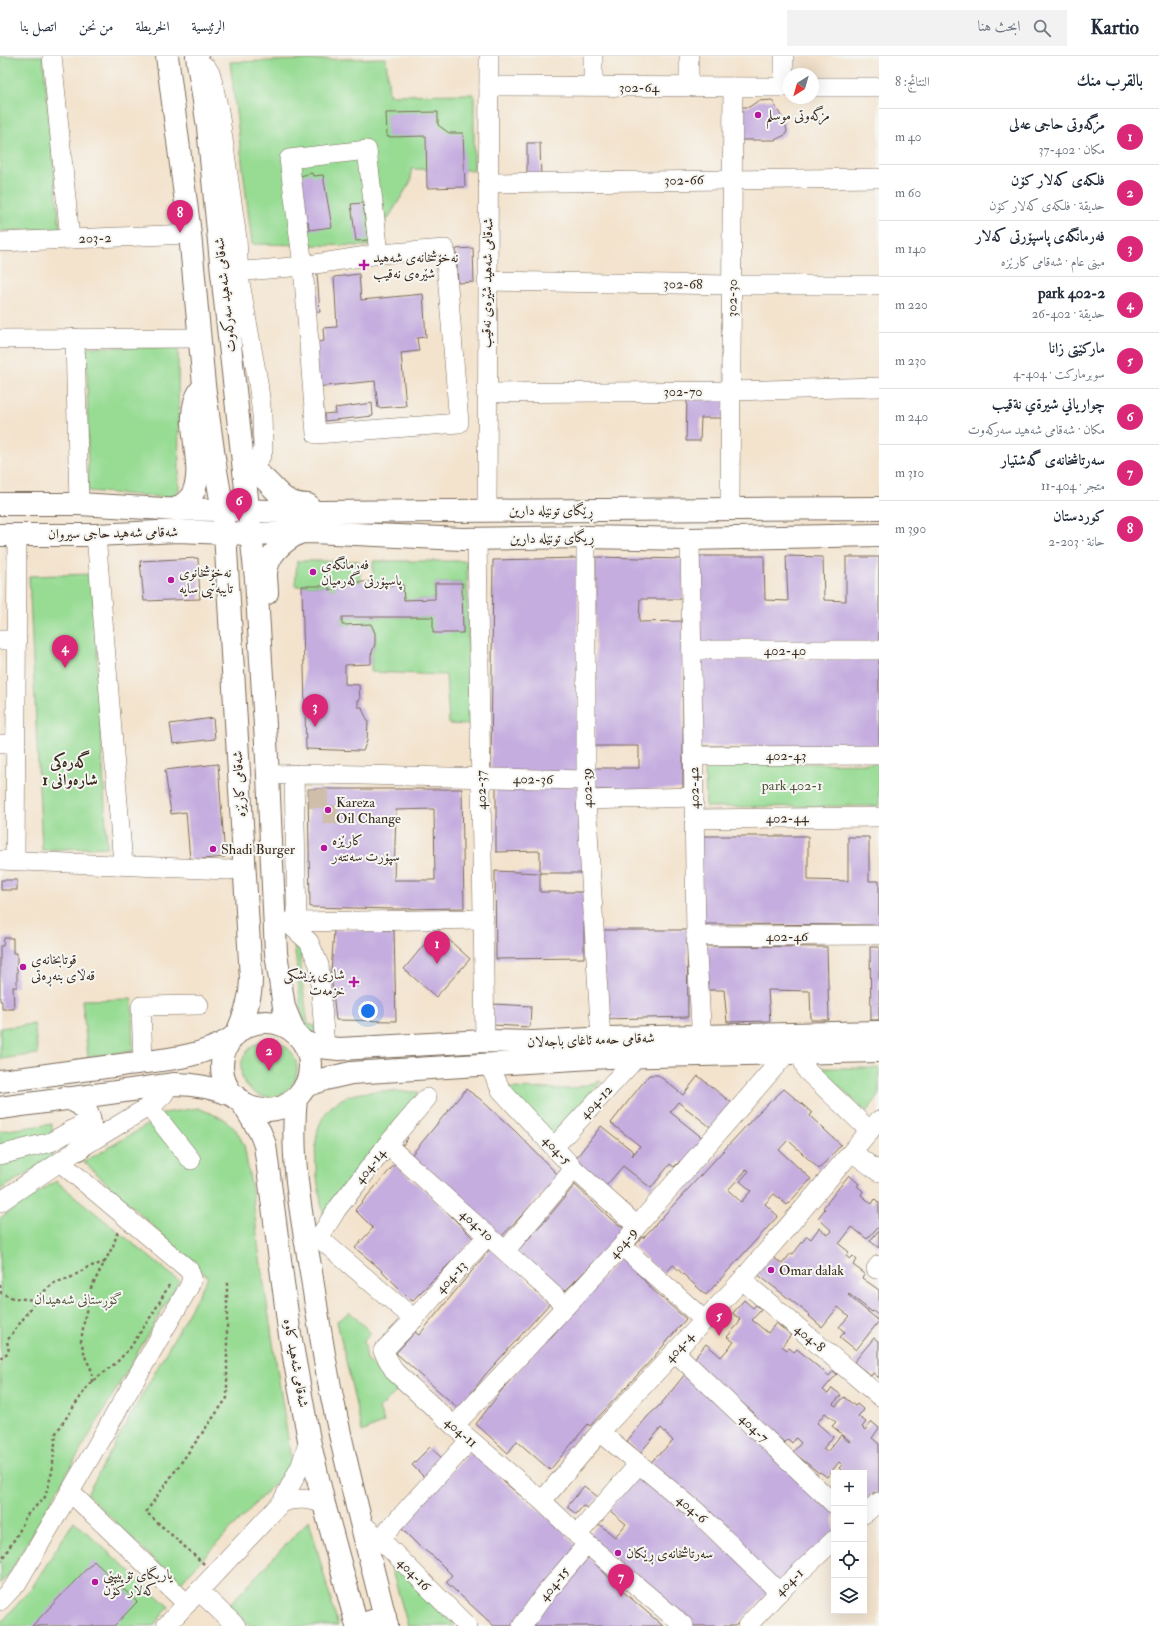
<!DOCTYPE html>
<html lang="ar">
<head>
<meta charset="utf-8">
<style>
  :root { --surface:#fff; --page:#f2f2f3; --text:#1f2937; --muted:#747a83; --line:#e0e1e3; --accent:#db2777 }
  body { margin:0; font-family:"IM FELL Double Pica",Amiri,serif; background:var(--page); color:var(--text); direction:rtl }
  .controls { position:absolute; right:12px; bottom:12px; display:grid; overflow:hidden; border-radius:0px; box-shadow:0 4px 16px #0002 }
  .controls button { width:36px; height:36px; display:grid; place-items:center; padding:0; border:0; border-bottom:1px solid var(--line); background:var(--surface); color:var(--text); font:20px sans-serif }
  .compass { position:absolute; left:783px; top:12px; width:36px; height:36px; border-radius:50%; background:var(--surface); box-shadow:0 4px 16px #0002; rotate:217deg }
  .you { position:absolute; left:368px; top:955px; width:14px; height:14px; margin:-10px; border:3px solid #fff; border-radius:50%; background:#1a73e8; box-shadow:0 0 0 6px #1a73e833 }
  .badge { display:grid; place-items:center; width:26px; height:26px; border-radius:50%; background:var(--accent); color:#fff; font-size:13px; font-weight:700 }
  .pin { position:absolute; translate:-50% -33px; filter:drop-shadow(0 1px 2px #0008) }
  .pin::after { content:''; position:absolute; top:21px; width:14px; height:12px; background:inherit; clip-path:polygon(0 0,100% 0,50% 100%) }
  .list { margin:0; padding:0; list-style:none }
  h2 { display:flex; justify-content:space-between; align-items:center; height:52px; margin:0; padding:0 16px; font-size:17px }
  h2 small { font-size:13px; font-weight:400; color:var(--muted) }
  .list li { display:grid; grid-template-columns:26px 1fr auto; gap:12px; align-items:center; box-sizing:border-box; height:56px; padding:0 16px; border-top:1px solid var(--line) }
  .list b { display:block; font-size:15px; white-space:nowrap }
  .list p { margin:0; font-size:13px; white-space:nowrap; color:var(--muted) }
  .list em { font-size:13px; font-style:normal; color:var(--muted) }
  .icon { flex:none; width:22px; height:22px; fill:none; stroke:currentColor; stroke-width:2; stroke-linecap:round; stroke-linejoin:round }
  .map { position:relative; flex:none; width:879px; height:1570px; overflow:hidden; direction:ltr }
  header { display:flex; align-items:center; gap:24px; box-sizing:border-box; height:56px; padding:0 20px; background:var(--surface); border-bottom:1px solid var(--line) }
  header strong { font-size:19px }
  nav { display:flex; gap:22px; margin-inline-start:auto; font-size:14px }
  .search { width:280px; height:36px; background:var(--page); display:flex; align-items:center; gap:10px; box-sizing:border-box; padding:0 14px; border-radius:0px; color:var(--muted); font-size:15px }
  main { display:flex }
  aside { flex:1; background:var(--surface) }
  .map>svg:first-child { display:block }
</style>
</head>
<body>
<header>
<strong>Kartio</strong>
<div class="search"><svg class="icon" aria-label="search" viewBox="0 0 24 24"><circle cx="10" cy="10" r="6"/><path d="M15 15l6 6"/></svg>ابحث هنا</div>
<nav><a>الرئيسية</a><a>الخريطة</a><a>من نحن</a><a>اتصل بنا</a></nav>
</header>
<main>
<aside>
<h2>بالقرب منك<small>النتائج: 8</small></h2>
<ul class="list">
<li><span class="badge">1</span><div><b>مزگەوتی حاجی عەلی</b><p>مكان · 402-37</p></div><em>40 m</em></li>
<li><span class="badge">2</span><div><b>فلکەی کەلار کۆن</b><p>حديقة · فلکەی کەلار کۆن</p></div><em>60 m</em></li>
<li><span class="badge">3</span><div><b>فەرمانگەی پاسپۆرتی کەلار</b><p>مبنى عام · شەقامی کارێزە</p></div><em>140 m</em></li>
<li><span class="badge">4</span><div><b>park 402-2</b><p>حديقة · 402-26</p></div><em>220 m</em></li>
<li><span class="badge">5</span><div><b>مارکێتی زانا</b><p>سوبرماركت · 404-4</p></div><em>230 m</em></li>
<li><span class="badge">6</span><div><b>چوارياني شيرةي نةقيب</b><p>مكان · شەقامی شەهید سەرکەوت</p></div><em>240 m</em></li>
<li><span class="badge">7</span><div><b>سەرتاشخانەی گەشتیار</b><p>متجر · 404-11</p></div><em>310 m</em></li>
<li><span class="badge">8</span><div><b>كوردستان</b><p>حانة · 203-2</p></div><em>390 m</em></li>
</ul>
</aside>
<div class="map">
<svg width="879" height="1570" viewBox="0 0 879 1570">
  <rect width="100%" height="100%" fill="#f6f6f2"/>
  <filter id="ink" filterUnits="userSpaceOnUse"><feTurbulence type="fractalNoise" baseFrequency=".025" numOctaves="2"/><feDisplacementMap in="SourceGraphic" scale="8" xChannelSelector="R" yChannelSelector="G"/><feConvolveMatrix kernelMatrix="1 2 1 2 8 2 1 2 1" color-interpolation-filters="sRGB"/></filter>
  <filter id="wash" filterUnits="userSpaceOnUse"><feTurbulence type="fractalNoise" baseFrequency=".012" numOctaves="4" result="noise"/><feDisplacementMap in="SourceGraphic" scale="16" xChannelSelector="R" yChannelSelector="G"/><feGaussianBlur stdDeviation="0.9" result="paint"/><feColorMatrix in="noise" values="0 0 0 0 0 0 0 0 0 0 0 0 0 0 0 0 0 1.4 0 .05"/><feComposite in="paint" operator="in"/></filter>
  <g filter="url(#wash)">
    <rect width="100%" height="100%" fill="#f3e3cd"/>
    <g fill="#98dc94" stroke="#6a8359">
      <polygon points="0,0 43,0 60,173 0,175"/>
      <polygon points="386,2 389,39 474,38 474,114 411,113 411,125 371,190 252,188 230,6"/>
      <polygon points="87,291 178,291 179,433 173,442 88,435"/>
      <polygon points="297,505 359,505 361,526 335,526 335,533 329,534 328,530 295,530"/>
      <polygon points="373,505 467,505 469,669 449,668 446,619 371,616 371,599 375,588 375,578 371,568 342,569 342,561 433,561 463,577 462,527 435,527 435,543 404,544 403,529 381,529 380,526 373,526"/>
      <polygon points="93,518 107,791 42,794 29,520"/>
      <polygon points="879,707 879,750 706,751 705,709"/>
      <polygon points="294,887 298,887 305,899 300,900 302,922 298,922"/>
      <path d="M298,926H302L308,968L315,970L316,978C298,970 301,943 298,926Z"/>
      <polygon points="132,943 133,995 88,1001 82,944"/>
      <polygon points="34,968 38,998 0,1003 0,972"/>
      <circle cx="269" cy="1013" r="28"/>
      <polygon points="819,1012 879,1012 879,1040 866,1056"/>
      <polygon points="601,1025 551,1082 497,1032 570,1033"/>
      <path d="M382,1035L419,1036L323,1159C318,1124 303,1069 337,1046C349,1037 367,1036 382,1035Z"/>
      <polygon points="198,1052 224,1063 236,1074 244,1089 252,1135 259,1196 292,1409 179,1528 87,1438 208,1221 84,1106 149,1068 164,1057"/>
      <polygon points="52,1068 52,1101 0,1134 0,1075"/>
      <polygon points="56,1125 179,1225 7,1521 0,1528 0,1162"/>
      <polygon points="350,1256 371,1277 364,1284 367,1304 399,1333 379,1353 384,1366 362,1376 337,1265"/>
      <polygon points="309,1464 338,1570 251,1570 229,1549"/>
      <polygon points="74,1465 169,1551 153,1570 0,1570 0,1568 31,1533"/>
      <polygon points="388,1501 456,1570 408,1570"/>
    </g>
    <g id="blocks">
      <g fill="#c5addf" fill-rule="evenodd">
        <polygon points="772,44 785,67 787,75 785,79 775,84 735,84 736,51 749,51 758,45"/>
        <polygon points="438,56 438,69 449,77 463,77 465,131 427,132 426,80 387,81 386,57"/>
        <polygon points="527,87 540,87 541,123 527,123"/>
        <polygon points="312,117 313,120 323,119 332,171 309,174 308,165 304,166 300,120"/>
        <polygon points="363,147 368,184 356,185 351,148"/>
        <polygon points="473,192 474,226 458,227 456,193"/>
        <polygon points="317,218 320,256 310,257 307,219"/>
        <polygon points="359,218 361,244 423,238 426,281 417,282 419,295 401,297 406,350 378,352 375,325 316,331 313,287 324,285 323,272 337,271 334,221"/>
        <polygon points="687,343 724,344 724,362 701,362 700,385 686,385"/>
        <polygon points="372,347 373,360 325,365 324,358 336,357 335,352"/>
        <polygon points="699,500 764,500 765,544 788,545 786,500 823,501 824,544 846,545 846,501 879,501 879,589 700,588"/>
        <polygon points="596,501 684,503 683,543 640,543 639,566 683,565 683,733 595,734 595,712 639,712 639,690 595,690"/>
        <polygon points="198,502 200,543 144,545 140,505"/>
        <polygon points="578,502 578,717 491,716 493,504"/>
        <polygon points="334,526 380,526 381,529 403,529 404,544 435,543 435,527 462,527 463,577 433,577 433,561 342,561 342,569 371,568 375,577 375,588 371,599 371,608 345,609 345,628 359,629 360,644 358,644 358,651 362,651 363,655 368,665 367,685 363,695 306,693 302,530 329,530 329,534 335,533"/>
        <polygon points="699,603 879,603 879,691 700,690"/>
        <polygon points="213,662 215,683 173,688 170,668"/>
        <polygon points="218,708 225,801 190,804 186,756 171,758 165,714"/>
        <polygon points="496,729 583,730 584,817 540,817 540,795 496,796"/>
        <path d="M308,733H462L464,852L395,853L310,851ZM434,753L435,824H394L396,754Z"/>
        <polygon points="701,780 808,780 808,824 848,825 848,781 869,781 869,825 879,825 879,869 702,868"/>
        <polygon points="495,815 540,817 540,836 584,836 584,902 496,903"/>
        <rect x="1" y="824" width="16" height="10"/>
        <polygon points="437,873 470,903 436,941 404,913"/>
        <polygon points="334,874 394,874 396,965 336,964 331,917"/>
        <polygon points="600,874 687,874 688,961 603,963"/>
        <polygon points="4,882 13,882 13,897 17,897 17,931 13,931 14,953 2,953 2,945 0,945 0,890 3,890"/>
        <polygon points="702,890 827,891 829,964 811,964 810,935 768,934 770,965 727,966 724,934 702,934"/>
        <polygon points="870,891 879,891 879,964 871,964"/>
        <polygon points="493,948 531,950 530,971 493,969"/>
        <polygon points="649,1019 658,1019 683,1039 698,1020 733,1048 713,1073 678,1046 670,1056 705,1084 685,1109 680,1105 674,1111 670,1108 651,1132 623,1110 605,1131 573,1106 601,1070 634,1096 632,1100 640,1090 611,1067"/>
        <polygon points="466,1033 480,1043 515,1075 559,1120 501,1181 408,1103"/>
        <path d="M784,1033L802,1048L812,1057L810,1060L841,1089L819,1113L788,1084L779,1094L811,1123L787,1149L774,1138L765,1148L778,1160L706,1239L673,1209L664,1219L634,1191L642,1181L643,1182L758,1057ZM747,1113L749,1115L740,1125L751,1135L741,1146L728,1134Z"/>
        <polygon points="400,1076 408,1082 403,1089 395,1082"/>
        <polygon points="395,1108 414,1126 430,1139 474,1183 412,1245 378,1211 355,1192 373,1172 355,1154"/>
        <polygon points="849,1119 859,1128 857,1130 863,1135 861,1139 872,1148 875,1143 879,1147 879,1173 877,1172 867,1183 852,1171 839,1188 849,1196 846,1200 850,1203 853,1200 857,1204 853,1209 865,1218 862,1222 879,1234 879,1260 873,1255 872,1256 849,1238 848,1239 879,1265 856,1294 840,1281 845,1276 839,1271 849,1260 838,1251 822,1271 809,1260 810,1259 757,1218 772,1200 782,1208 791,1197 793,1198 807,1180 811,1183 819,1172 828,1179 832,1175 818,1162 825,1153 823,1152"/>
        <polygon points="575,1129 611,1163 626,1174 561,1239 517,1195 545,1165"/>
        <polygon points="879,1174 879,1192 870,1185"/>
        <polygon points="491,1192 551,1246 485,1319 459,1353 396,1297 415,1276 419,1279"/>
        <polygon points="622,1200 652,1233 686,1263 653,1302 590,1370 588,1368 550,1414 517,1385 508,1397 476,1368 505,1330 544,1285 546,1287 558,1273 566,1262"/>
        <path d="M744,1244L753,1252L756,1249L761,1254L752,1264L768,1277L776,1267L791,1279L782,1290L787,1294L789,1292L794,1296L797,1293L829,1320L833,1315L837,1318L823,1334L828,1338L832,1332L841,1339L833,1348L836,1350L844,1341L855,1350L857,1348L864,1354L858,1360L866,1366L862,1371L865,1374L872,1366L879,1372L872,1382L879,1388V1441L874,1436L864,1448V1417H844L839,1412L842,1409L839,1406L827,1421L820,1416L819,1417L793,1396L801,1387L796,1382L792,1387L788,1383L785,1387L752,1359L754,1357L692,1305L706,1288L721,1301L734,1286L727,1281L739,1267L740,1263L733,1257ZM825,1357L836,1366L832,1370L850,1385L849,1386L841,1379L827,1396L823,1393L833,1381L817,1367Z"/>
        <polygon points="874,1282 879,1286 879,1322 873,1317 871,1320 854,1306"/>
        <polygon points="686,1317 834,1456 834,1476 776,1527 651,1406 673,1385 661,1372 640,1397 627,1385 648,1360 661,1348"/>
        <polygon points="430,1391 444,1404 426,1423 412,1409"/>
        <polygon points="472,1394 505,1427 557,1469 578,1492 515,1570 494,1570 446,1526 452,1519 434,1501 420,1491 399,1470"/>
        <polygon points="640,1418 772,1533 735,1570 693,1570 588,1480 599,1468 615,1481 626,1468 609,1454"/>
        <polygon points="584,1430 598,1441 588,1452 583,1450 576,1458 567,1451"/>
        <polygon points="585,1497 619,1532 663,1570 530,1570"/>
        <polygon points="94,1505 137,1546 114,1570 32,1570"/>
      </g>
    </g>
  </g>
  <g filter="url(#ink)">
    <use href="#blocks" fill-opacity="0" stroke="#7b6b5b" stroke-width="1"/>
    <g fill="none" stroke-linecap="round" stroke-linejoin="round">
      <polyline stroke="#cebeaa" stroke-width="19" stroke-dasharray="19 10" stroke-linecap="butt" points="318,733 319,758 338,759"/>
      <defs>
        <g id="minor">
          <polyline points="52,0 70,183"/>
          <polyline points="593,0 593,30"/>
          <polyline points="689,0 689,31"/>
          <path d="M197,5L207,12L211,19L219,55L237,182L239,221L258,326L262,359L263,394C260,405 254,410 244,411"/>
          <polyline points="489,30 789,31"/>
          <polyline points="784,31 784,0"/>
          <polyline points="813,31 879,31"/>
          <polyline points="488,127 879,122"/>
          <polyline points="0,186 190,178"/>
          <polyline points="222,217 303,210 379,198 445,193 459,367 316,378 303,210 289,103 367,94 379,198"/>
          <polyline points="487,225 732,229 879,229"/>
          <polyline points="75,282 79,448"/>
          <polyline points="0,283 200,282"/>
          <polyline points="486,337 731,335 879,331"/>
          <polyline points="731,453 730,440 733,31"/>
          <polyline points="487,455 489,0"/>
          <polyline points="96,479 123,808"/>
          <polyline points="586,481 586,744 601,983"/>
          <polyline points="477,483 485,985"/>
          <polyline points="690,483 696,880 701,969 699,981"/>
          <polyline points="0,584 17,584"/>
          <polyline points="692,594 879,594"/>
          <polyline points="0,688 16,688"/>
          <polyline points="693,700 879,699"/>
          <polyline points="294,718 297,866"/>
          <polyline points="268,719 318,718 586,724"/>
          <polyline points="586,744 694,741"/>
          <polyline points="694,763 879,761"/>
          <polyline points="0,804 227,814 244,812"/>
          <polyline points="15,804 17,479"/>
          <polyline points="287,866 309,886 319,909 325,992"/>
          <polyline points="274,868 297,866 484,863"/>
          <polyline points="696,880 879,879"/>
          <polyline points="800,997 807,1015 870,1075"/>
          <polyline points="143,1006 141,950 199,949"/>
          <polyline points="489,1009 501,1034 574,1113 637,1170"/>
          <polyline points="149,1051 191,1104"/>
          <polyline points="387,1089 566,1250"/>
          <polyline points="554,1091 637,1001"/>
          <polyline points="852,1096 879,1116"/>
          <polyline points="0,1099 51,1086 90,1064"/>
          <polyline points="0,1146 79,1093 156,1046 164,1038 169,1029"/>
          <polyline points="488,1179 414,1263 383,1295 395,1316 454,1370 542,1445 587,1488 684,1570"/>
          <polyline points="319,1182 337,1153 387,1089 427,1042"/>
          <polyline points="307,1183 319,1182 414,1263"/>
          <polyline points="622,1190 704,1264"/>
          <polyline points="506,1194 574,1113"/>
          <polyline points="876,1213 879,1209"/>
          <polyline points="742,1224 879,1340"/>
          <polyline points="675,1296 834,1448"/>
          <polyline points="454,1370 622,1190 637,1170 786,998"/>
          <polyline points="600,1376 696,1455 779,1536"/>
          <polyline points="70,1436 187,1548"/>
          <polyline points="542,1445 600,1376 742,1224 879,1064"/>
          <path d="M282,1446C297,1442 309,1442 324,1448"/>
          <polyline points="864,1458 879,1446"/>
          <polyline points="361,1467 380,1483 467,1570"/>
          <polyline points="577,1479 638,1409"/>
          <polyline points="380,1483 470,1384"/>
          <polyline points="199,1535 236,1570"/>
          <polyline points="0,1545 17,1527 189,1231 192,1222 189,1214 60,1106"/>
          <polyline points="166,1570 282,1446 301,1409 309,1384"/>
          <polyline points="522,1570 545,1538 587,1488"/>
          <polyline points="747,1570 779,1536 834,1484"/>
        </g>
        <g id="major">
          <path d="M167,0L190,178L204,329L215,409L223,455L225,477L251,923C251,943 245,958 237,977"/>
          <polyline points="197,0 208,71 222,217 256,523 268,719 276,897 284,951 294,975"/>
          <path d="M244,411C250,414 256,416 261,420C279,435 281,448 308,449"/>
          <polyline points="0,448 79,448 164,453 321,456 879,452"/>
          <path d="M176,453C182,449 188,446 192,439C208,410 181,364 200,335"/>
          <polyline points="0,479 96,479 178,475 250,478 312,476 462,483 586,481 690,483 879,479"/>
          <path d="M267,537C267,531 266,524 266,518C267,498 285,484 301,476"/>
          <circle cx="266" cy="1010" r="44"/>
          <polyline points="303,986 319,991 339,993 485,985 534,986 608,982 879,976"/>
          <path d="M0,1025C40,1020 80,1014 121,1009C159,1004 199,1003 232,982"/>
          <polyline points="305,1030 325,1023 351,1017 608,1001 879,995"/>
          <path d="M64,1042C92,1047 98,1073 79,1093"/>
          <path d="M296,1042C290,1100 301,1159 311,1216C318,1261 324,1306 334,1350C349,1424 369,1497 387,1570"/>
          <polyline points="241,1045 260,1076 265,1089 289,1273 309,1384 324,1448 357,1570 385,1561"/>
          <path d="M0,1052L175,1028C196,1028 215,1032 235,1040"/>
        </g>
      </defs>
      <use href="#minor" stroke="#7b6b5b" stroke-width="20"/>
      <use href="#major" stroke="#7b6b5b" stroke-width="24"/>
      <g stroke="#7b6b5b" stroke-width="2.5" stroke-dasharray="3 3" stroke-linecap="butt">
        <polyline points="0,1229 1,1237 13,1242 37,1244"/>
        <polyline points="0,1302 9,1296 7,1285 41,1238 54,1227 70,1222 88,1211 105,1206"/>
        <polyline points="92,1326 92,1315 86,1303 81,1285 85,1260 91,1232 113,1190 118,1175"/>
        <polyline points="0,1506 19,1476 26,1460 45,1441 52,1416 56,1377 89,1328 117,1306 130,1292 155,1254 169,1229"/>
        <polyline points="204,1508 146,1456 227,1342 227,1225"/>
      </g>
      <use href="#minor" stroke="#fff" stroke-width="19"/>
      <use href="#major" stroke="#fff" stroke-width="22"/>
    </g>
  </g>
  <g fill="#b5179e" stroke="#f6f6f2" stroke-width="1.5">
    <circle cx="758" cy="59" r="4"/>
    <path d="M362 203h4v4h4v4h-4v4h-4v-4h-4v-4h4z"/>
    <circle cx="313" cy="516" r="4"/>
    <circle cx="171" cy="524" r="4"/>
    <circle cx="328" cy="754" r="4"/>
    <circle cx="324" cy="792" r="4"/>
    <circle cx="213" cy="793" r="4"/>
    <circle cx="23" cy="911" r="4"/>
    <path d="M352 920h4v4h4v4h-4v4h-4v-4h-4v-4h4z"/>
    <circle cx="771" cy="1214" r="4"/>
    <circle cx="618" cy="1497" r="4"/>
    <circle cx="95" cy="1526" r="4"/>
  </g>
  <g text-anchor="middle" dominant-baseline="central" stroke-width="4" stroke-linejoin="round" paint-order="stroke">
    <g font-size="14" fill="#3b2a1e" stroke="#f6f6f2">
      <text x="639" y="31">302-64</text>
      <text transform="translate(684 124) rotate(-1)">302-66</text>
      <text transform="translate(95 182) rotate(-2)">203-2</text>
      <text transform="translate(487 227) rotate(-89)">شەقامی شەهید شێرەی نەقیب</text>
      <text transform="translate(683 228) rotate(1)">302-68</text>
      <text transform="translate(225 239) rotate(-96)">شەقامی شەهید سەرکەوت</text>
      <text transform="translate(732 242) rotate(-89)">302-30</text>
      <text x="683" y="335">302-70</text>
      <text x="551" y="454">ڕێگای تونێلە دارین</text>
      <text transform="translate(113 477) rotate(-1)">شەقامی شەهید حاجی سیروان</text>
      <text transform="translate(552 482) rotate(-1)">ڕیگای تونێلە دارین</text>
      <text x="785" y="594">402-40</text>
      <text x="786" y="699">402-43</text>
      <text transform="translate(533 723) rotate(1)">402-36</text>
      <text transform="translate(239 728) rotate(-93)">شەقامی کارێزە</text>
      <text transform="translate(587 732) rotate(-91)">402-39</text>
      <text transform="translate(694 732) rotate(-91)">402-42</text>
      <text transform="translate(481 734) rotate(-91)">402-37</text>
      <text transform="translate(787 762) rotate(-1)">402-44</text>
      <text x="787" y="880">402-46</text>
      <text transform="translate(591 984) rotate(-2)">شەقامی حەمە ئاغای باجەلان</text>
      <text transform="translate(596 1046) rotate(-47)">404-12</text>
      <text transform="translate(557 1094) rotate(47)">404-5</text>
      <text transform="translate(370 1110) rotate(-52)">404-14</text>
      <text transform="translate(477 1169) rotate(42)">404-10</text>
      <text transform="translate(623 1187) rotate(-50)">404-9</text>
      <text transform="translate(451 1221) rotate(-48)">404-13</text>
      <text transform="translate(810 1282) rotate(40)">404-8</text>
      <text transform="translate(679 1291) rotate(-48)">404-4</text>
      <text transform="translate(296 1307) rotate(80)">شەقامی شەهید کاوە</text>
      <text transform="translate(754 1372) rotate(44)">404-7</text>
      <text transform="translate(461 1376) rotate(41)">404-11</text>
      <text transform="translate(692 1453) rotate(41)">404-6</text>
      <text transform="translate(414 1518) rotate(45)">404-16</text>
      <text transform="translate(789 1526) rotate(-44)">404-1</text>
      <text transform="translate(554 1528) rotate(-51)">404-15</text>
    </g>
    <g font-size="14" fill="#3b2a1e" stroke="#f6f6f2" text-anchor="start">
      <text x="766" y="59">مزگەوتی موسلم</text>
      <text x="373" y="201">نەخۆشخانەی شەهید<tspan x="373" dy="16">شێرەی نەقیب</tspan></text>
      <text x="321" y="508">فەرمانگەی<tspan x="321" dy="16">پاسپۆرتی گەرمیان</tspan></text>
      <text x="179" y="516">نەخۆشخانوی<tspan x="179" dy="16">تایبەتیی سایە</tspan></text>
      <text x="336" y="746">Kareza<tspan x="336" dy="16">Oil Change</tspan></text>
      <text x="332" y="784">کارێزە<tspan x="332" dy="16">سپۆرت سەنتەر</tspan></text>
      <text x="221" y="793">Shadi Burger</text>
      <text x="31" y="903">قوتابخانەی<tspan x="31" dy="16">قەڵای بنەڕەتی</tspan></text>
      <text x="345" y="918" text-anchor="end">شاری پزیشکی<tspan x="345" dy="16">خزمەت</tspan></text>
      <text x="779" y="1214">Omar dalak</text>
      <text x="626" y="1497">سەرتاشخانەی ڕێکان</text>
      <text x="103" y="1518">یاریگای تۆپیپێی<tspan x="103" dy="16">کەلار کۆن</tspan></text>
    </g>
    <g font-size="14" fill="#52563c" stroke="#f6f6f2">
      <text x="792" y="729">park 402-1</text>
      <text x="78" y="1243">گۆڕستانی شەهیدان</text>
    </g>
    <g font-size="16" font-weight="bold" fill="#3b2a1e" stroke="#f6f6f2">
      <text x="70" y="706">گەرەکی<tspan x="70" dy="18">شارەوانی 1</tspan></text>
    </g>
  </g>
</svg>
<div class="controls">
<button>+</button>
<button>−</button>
<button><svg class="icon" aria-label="locate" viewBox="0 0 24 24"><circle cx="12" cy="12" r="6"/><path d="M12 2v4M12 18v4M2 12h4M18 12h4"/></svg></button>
<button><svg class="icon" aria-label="layers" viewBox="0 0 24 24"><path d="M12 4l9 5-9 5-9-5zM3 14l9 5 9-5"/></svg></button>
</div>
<svg class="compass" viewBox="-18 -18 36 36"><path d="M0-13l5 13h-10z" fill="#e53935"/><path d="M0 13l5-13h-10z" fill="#747a83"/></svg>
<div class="you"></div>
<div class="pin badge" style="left:437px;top:908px">1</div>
<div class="pin badge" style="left:269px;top:1015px">2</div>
<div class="pin badge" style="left:315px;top:671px">3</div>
<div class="pin badge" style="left:65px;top:612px">4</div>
<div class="pin badge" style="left:719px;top:1280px">5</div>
<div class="pin badge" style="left:239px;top:465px">6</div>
<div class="pin badge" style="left:621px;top:1541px">7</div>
<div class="pin badge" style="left:180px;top:177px">8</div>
</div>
</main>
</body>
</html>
